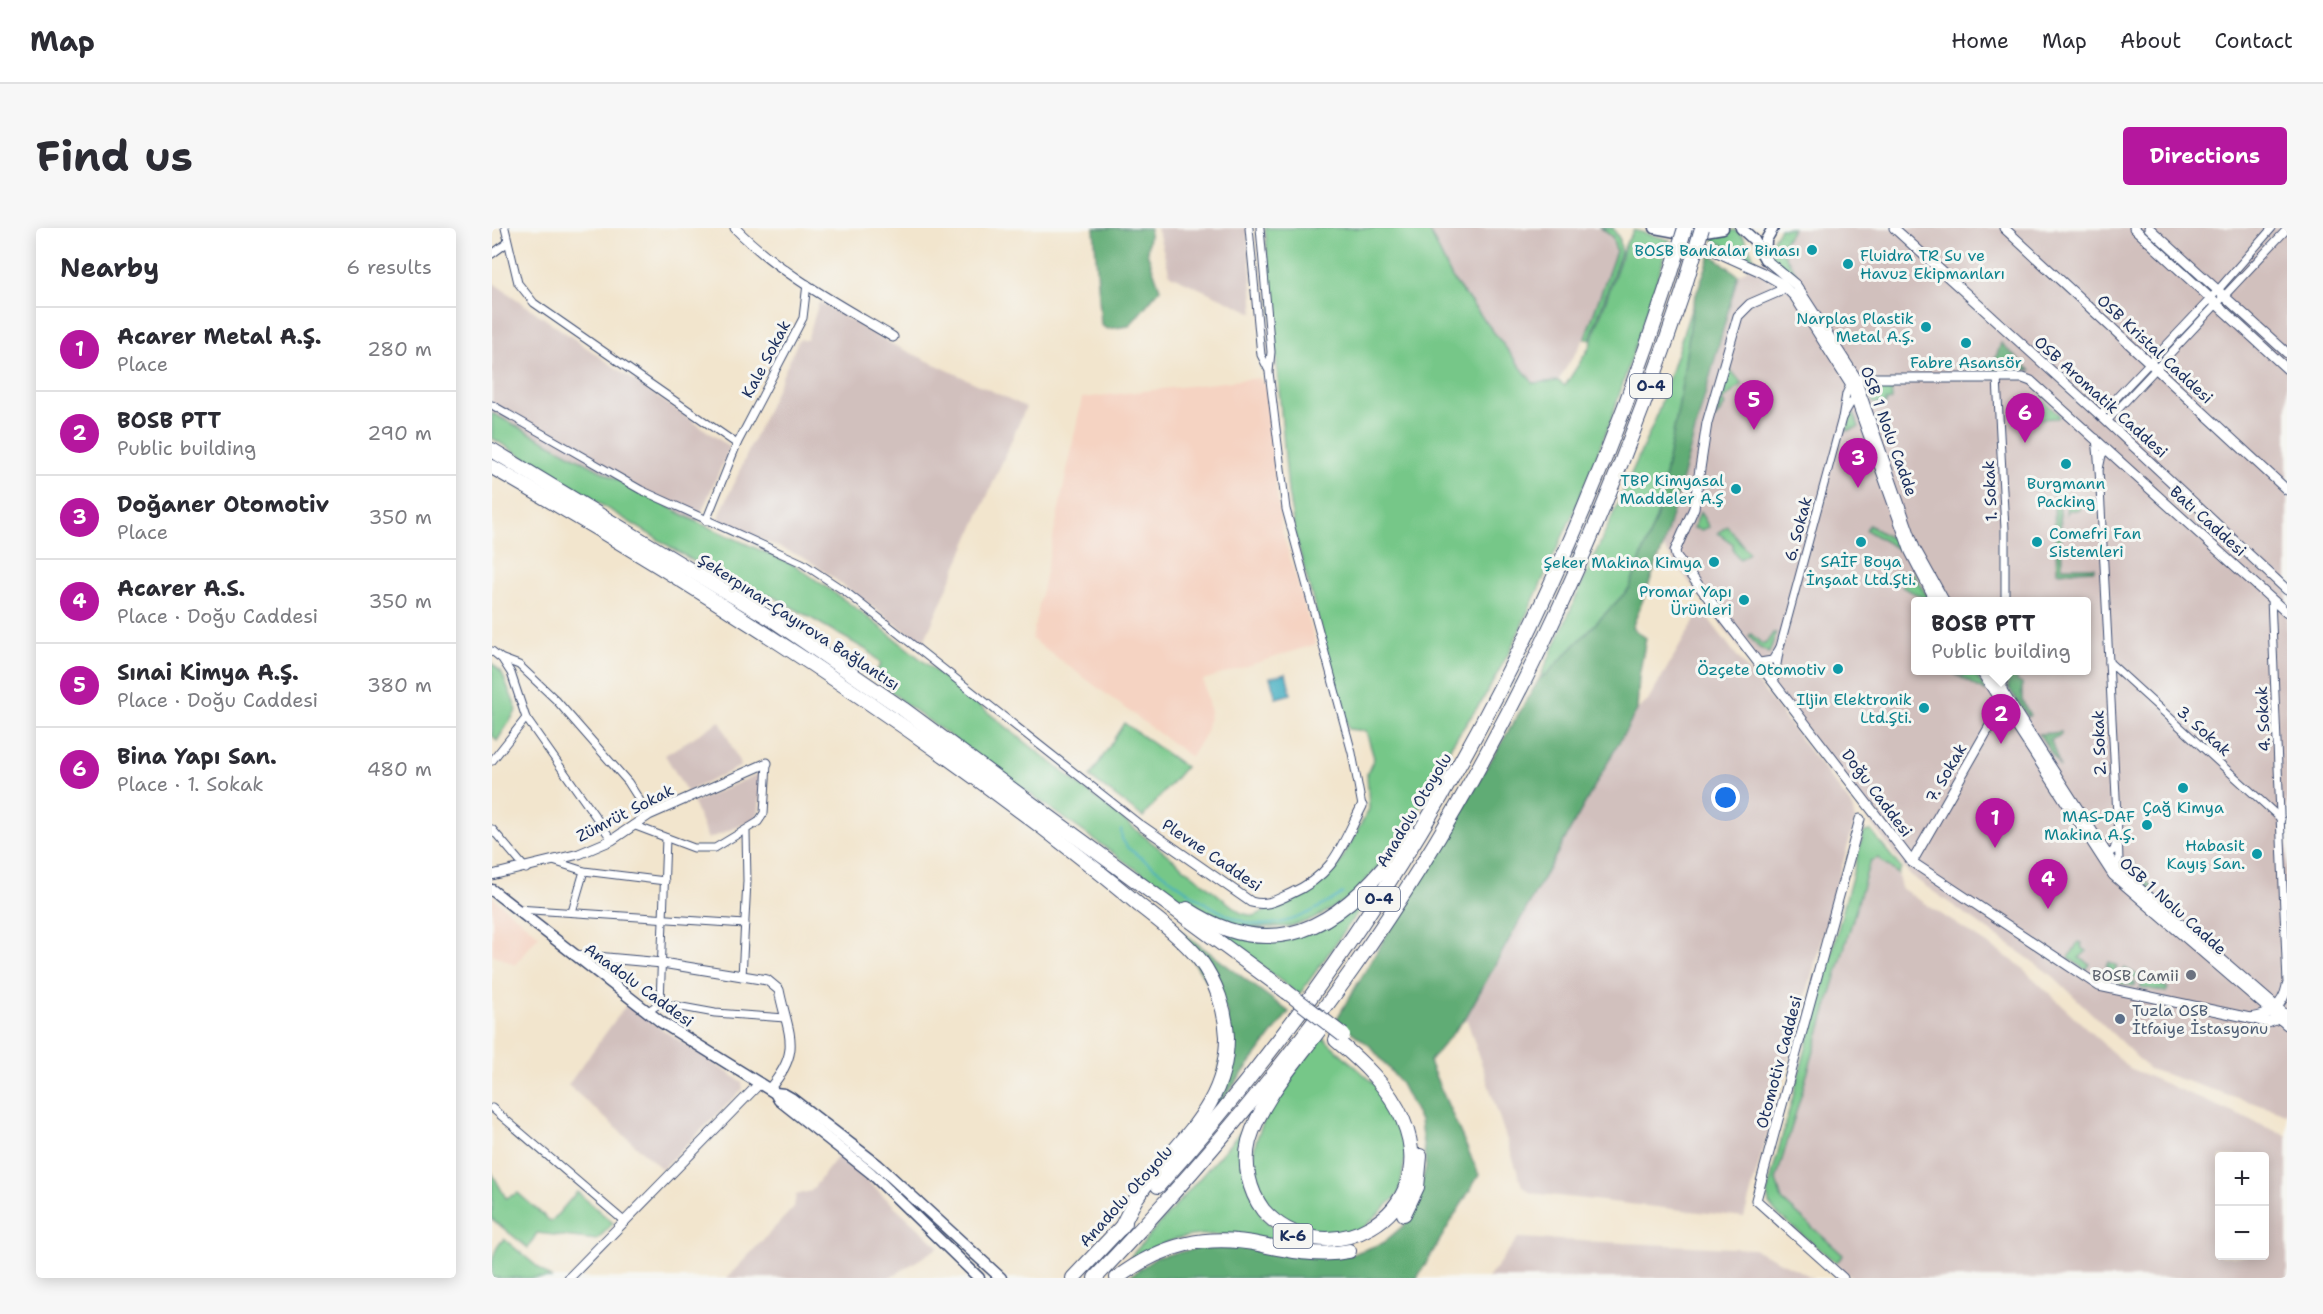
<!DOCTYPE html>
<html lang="en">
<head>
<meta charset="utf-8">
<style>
  :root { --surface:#fff; --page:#f7f7f7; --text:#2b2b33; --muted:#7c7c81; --line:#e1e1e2; --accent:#b5179e }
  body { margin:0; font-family:"Shantell Sans",sans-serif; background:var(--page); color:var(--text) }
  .controls { position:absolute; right:18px; bottom:18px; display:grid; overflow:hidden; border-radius:6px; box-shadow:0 3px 15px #0003 }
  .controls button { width:54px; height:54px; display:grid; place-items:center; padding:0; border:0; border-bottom:2px solid var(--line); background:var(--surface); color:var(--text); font:30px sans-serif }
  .you { position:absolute; left:1234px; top:570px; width:21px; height:21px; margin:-15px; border:4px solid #fff; border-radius:50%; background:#1a73e8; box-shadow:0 0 0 9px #1a73e833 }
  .badge { display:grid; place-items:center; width:39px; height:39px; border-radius:50%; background:var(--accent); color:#fff; font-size:20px; font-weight:700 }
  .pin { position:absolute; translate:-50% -50px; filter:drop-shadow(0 2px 3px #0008) }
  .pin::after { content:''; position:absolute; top:32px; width:21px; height:18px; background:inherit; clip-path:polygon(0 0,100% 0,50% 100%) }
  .popup { position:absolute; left:1419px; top:369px; width:180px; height:78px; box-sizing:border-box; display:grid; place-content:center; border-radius:6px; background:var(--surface); filter:drop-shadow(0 2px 4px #0005); font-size:20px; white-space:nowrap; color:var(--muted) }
  .popup b { font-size:22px; color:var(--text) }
  .popup::after { content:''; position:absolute; left:50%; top:100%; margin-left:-12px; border:12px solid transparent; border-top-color:var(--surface) }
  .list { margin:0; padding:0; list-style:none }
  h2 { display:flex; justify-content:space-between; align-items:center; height:78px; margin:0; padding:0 24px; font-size:26px }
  h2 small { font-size:20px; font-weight:400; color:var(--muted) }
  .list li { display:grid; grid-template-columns:39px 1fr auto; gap:18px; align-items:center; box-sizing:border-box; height:84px; padding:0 24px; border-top:2px solid var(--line) }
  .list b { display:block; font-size:22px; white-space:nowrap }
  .list p { margin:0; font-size:20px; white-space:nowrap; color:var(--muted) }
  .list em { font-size:20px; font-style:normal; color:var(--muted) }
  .map { position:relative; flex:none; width:1795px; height:1050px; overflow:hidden; border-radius:6px }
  header { display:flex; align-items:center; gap:36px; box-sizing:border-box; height:84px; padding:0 30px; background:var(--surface); border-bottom:2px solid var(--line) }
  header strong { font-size:28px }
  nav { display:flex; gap:33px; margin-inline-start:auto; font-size:21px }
  .intro { display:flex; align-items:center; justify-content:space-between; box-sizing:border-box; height:144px; padding:0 36px }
  h1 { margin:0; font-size:42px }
  .button { padding:15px 27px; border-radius:6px; background:var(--accent); color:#fff; font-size:21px; font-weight:700 }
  main { display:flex; gap:36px; padding:0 36px }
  aside { flex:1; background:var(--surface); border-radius:6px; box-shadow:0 3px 15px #0003 }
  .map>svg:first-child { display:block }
</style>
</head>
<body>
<header>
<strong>Map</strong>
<nav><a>Home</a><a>Map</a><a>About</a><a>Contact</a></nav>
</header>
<div class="intro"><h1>Find us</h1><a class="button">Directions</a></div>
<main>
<aside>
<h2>Nearby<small>6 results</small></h2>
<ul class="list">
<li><span class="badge">1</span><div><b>Acarer Metal A.Ş.</b><p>Place</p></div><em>280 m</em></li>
<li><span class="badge">2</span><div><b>BOSB PTT</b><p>Public building</p></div><em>290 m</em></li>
<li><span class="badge">3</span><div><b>Doğaner Otomotiv</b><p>Place</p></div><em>350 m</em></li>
<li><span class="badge">4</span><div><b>Acarer A.S.</b><p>Place · Doğu Caddesi</p></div><em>350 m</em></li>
<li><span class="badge">5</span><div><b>Sınai Kimya A.Ş.</b><p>Place · Doğu Caddesi</p></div><em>380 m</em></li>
<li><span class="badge">6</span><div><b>Bina Yapı San.</b><p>Place · 1. Sokak</p></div><em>480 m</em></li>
</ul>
</aside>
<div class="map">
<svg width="1795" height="1050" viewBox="0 0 1795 1050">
  <rect width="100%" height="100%" fill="#f6f6f2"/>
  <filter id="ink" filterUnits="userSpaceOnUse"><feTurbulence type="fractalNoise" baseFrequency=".0167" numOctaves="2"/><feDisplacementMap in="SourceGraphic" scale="12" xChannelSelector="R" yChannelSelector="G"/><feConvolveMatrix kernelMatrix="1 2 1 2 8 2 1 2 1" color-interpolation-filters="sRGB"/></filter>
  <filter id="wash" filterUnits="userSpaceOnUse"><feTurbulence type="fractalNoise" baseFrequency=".008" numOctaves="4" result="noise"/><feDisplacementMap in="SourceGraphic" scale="24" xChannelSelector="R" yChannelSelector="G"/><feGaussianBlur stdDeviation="1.35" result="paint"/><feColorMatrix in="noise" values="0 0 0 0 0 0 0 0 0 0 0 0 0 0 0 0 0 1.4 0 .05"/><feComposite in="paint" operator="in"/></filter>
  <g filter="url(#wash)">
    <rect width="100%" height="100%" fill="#f2e5cd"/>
    <g fill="#f5d3c2">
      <polygon points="767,150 775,158 784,260 790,303 824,416 711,452 718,484 714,504 699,529 540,411 590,170"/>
      <polygon points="0,669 47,707 23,737 0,726"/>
    </g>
    <g fill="#d1c0bd" fill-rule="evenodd">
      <polygon points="665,0 755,0 762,85 678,47"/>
      <polygon points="936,0 1109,0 1120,9 1124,23 1092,111 1066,153 1041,155 960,50"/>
      <path d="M1301,0H1795V886L1657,841L1561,748L1418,647L1171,319L1246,47L1288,20ZM1424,374H1594V442H1424Z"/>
      <polygon points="0,54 238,219 205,294 0,185"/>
      <polygon points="327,74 400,116 534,179 431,416 315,331 225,293 307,111 315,112"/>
      <polygon points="1209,381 1360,578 1363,592 1252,989 1039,965 1030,958 974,789 1145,482 1156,473"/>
      <polygon points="228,493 249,538 195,564 173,527"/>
      <polygon points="268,545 270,550 267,583 264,591 216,611 201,575"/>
      <path d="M1386,630L1406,646L1409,660L1526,736L1637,840L1795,908V1050H1360L1344,1035L1350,1027L1290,972L1284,953L1378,632ZM1728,928H1772V1028H1728Z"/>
      <polygon points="134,777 250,854 251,861 170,941 76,857"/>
      <polygon points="347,927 447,1019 398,1050 235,1050 302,979 304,967 319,963"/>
      <polygon points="1026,1010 1262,1021 1322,1050 996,1050"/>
    </g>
    <g fill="#76c788" stroke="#487b73" stroke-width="1.5">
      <polygon points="773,0 936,0 960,50 1041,155 1066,153 1073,158 1097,120 1134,15 1142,2 1178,12 1119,192 1080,288 1018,423 991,471 960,516 935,569 890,634 861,668 822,691 796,699 748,699 714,687 639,638 412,475 382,447 389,436 378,424 284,370 239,356 0,210 0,185 205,294 304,338 368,383 749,685 762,688 813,666 844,642 877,581 875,546 882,530 874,503 856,501 804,310 796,264"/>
      <polygon points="1109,0 1121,0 1128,12 1129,24 1098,112 1093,110 1124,23 1120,9"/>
      <polygon points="1288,0 1301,0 1288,20 1306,48 1304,50 1276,26 1277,17"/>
      <polygon points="1243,2 1252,10 1264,33 1221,12 1224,5"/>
      <polygon points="1202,72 1187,176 1165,288 1137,361 1053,448 1048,450 1164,190"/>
      <polygon points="1238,141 1250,156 1230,173 1233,177 1223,191"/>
      <polygon points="1399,159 1400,172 1394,173 1394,176 1381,175 1379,162"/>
      <polygon points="1546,168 1567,187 1566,190 1547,191"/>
      <polygon points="1362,186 1367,199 1354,203 1359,187"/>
      <polygon points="1587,269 1588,282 1577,282 1574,286 1575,273"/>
      <polygon points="1208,284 1217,299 1209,302 1202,300"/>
      <polygon points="1377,297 1398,310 1403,303 1411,324 1374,302"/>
      <polygon points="1235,298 1257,325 1248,331 1241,323 1241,316 1226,305"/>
      <polygon points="1419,342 1438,373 1410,359"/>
      <polygon points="1281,405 1284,405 1277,425 1266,419 1257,408 1259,406 1270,416 1276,413"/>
      <polygon points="0,435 10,445 25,482 5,513 0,507"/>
      <polygon points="1478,443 1481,443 1495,464 1463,446 1466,445 1469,449"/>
      <polygon points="632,495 693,539 651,589 598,549"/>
      <polygon points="1379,603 1409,640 1406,646 1386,630 1378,633 1284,952 1290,972 1351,1027 1344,1035 1284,985 1277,976 1275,965 1372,604"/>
      <polygon points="880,661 881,663 807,767 715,696 816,706 837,697 859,682"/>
      <polygon points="1586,714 1590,715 1589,719 1595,723 1587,730 1598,736 1594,742 1577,730"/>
      <polygon points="1617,734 1625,738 1616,753 1599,746 1604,739 1616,745 1619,740 1614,738"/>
      <polygon points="1632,740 1647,748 1645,751 1634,745 1631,750 1644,755 1642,758 1623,754"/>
      <polygon points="1653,751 1676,760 1674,764 1648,759"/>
      <path d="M829,808L885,858L906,894L914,926L907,966L865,1006C849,1005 818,1008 804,1003C796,1000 787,987 780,982C725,930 799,851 829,808Z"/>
      <path d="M759,892L754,909L769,987L786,1004L814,1018C773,1013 725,1000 684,1011C668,1016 655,1025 641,1031L639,1028Z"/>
      <polygon points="0,945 14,970 26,965 59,994 85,964 121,995 105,1012 45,1005 36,1020 0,991"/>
      <path d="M12,1011L59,1050H0C0,1034 0,1022 12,1011Z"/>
    </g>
    <g fill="#60ac74" stroke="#3e6e69" stroke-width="1.5">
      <polygon points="602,0 658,0 655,24 668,61 637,98 615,101 609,97"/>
      <polygon points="1219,26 1246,47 1171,319 1140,400 1154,410 1147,448 1145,482 974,789 937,834 987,947 925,1050 635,1050 665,1029 729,1015 858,1027 891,1015 912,997 923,979 934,938 928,893 908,854 878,818 844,792 1048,450 1054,447 1137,361 1165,288 1187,176 1202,72"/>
      <polygon points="1509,115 1538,142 1499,142"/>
      <polygon points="1561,260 1563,260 1564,275 1568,275 1570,339 1602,339 1602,342 1565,344"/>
      <polygon points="1517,443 1525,443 1525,453 1530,456 1530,472 1538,487 1536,489 1516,459"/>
      <polygon points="1569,504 1569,507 1559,512 1568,539 1547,506"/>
      <polygon points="1635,635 1641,635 1644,644 1652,645 1652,651 1662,660 1663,665 1635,641"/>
      <polygon points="674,692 797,784 721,884 736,785"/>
    </g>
    <polygon fill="#43aec1" stroke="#2f6e90" stroke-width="1.5" points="794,445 799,466 784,470 778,449"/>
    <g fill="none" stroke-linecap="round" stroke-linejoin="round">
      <path stroke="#43aec1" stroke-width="2" d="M629,602L630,611L636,620C667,642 726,691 762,696C794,700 825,682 851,665"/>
    </g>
  </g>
  <g filter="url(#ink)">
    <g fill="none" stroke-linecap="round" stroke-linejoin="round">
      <defs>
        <g id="minor">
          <polyline points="13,0 26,55 42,75 245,216"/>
          <polyline points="757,0 769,127 776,141"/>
          <polyline points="768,0 779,124 777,144 794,281 860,525 870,578"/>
          <polyline points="0,26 15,15"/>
          <polyline points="1505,150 1513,301 1513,374"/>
          <polyline points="1359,155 1354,166 1350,190 1363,168"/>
          <polyline points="0,177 149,262 310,335 354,364 650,598"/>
          <polyline points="1608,187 1719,70 1780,0"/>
          <polyline points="1615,193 1795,1"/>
          <polyline points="1604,210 1607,241 1610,227 1615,221"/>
          <polyline points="1607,241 1626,607"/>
          <polyline points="214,293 245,216 311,90 315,56"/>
          <polyline points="1779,370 1795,755"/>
          <polyline points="1288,419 1350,190"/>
          <polyline points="0,423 10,431 19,445 34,490 120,612"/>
          <polyline points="11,431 27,437 64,472 136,554 157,587"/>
          <polyline points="1268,434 1280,432 1288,419 1282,454"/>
          <polyline points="1617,434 1789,591"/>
          <polyline points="1511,464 1511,442"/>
          <polyline points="0,533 34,490"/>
          <polyline points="141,597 202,620 223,620 266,594 272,585 275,535"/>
          <polyline points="0,601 34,641"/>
          <polyline points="1615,627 1622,622 1626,607 1627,632 1621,640"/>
          <polyline points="61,633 92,643 173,653"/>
          <polyline points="25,681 253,696"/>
          <polyline points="80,684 92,643"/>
          <polyline points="250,749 255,653 254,604"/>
          <polyline points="168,775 223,785 293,790"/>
          <polyline points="155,784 168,775 174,610"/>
          <polyline points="0,880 133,994"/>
        </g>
        <g id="tertiary">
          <path d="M243,0C287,45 347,77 401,109"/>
          <polyline points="1402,0 1608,187 1795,362"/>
          <polyline points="1512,0 1795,262"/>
          <polyline points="1642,0 1795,141"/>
          <polyline points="1657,0 1795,125"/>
          <polyline points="1187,7 1269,44 1290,56 1303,69 1358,156 1418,324 1444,374"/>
          <polyline points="1273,31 1304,57 1363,148 1423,320 1453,374"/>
          <polyline points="1289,55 1288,63 1258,76 1246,88 1215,195 1202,280 1183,323 1184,328 1420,634 1607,758 1758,790"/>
          <polyline points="1361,154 1373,150 1531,150 1539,153 1795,385"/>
          <polyline points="1488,442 1621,647 1795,797"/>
          <polyline points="1497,442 1624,640 1795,788"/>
          <path d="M650,598L759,674C775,678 783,673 798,666C843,646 849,619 870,578"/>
          <polyline points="1420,634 1511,475"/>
          <polyline points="0,647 87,626 120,612 157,587 275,535"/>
          <path d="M82,727L170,735L275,752L287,762C296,807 311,822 277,861"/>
          <path d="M1791,789L1776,795L1758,790C1778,788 1791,778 1795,758"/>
          <polyline points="77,1050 268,855"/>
          <polyline points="1351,1050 1264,972 1368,591"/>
        </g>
        <g id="primary">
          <polyline points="1163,0 1195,6 1231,0"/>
          <polyline points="1249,0 1262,12 1273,31"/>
          <polyline points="1273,31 1274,12 1281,0"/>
          <polyline points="0,662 169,794 283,865 287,872 379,945 487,1050"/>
          <polyline points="283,865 292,866 299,870 386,937 509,1050"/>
        </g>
        <g id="motorway">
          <polyline points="0,222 281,392 411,481 795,764"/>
          <path d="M0,239C190,348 376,467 551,600C583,625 616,650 647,677C669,694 691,711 708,732C724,754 734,782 735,809C735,883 681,915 645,969C639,979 634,990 629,1000"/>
          <path d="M695,681C792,745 861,686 918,606"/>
          <path d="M827,802C802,836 769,872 757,913C751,936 757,963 771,982C831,1050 952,989 911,892C897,859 871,835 844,812"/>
          <path d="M666,958C902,695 1064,396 1174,61"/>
          <polyline points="912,986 925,959 928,928"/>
          <polyline points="581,1050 633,995"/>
          <path d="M603,1050C695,953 783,851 860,742C1007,535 1111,304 1191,64"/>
          <path d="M625,1050C670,1016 715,1005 771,1017C800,1023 828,1029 857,1023"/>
        </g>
      </defs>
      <use href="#minor" stroke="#3b4a6f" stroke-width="9"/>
      <use href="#tertiary" stroke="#3b4a6f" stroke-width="11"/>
      <use href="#primary" stroke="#3b4a6f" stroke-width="13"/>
      <use href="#motorway" stroke="#3b4a6f" stroke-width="16"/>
      <use href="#minor" stroke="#fff" stroke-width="7"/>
      <use href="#tertiary" stroke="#fff" stroke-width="9"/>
      <use href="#primary" stroke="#fff" stroke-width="10"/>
      <use href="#motorway" stroke="#fff" stroke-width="14"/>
      <defs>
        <g id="motorway-bridge">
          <polyline points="1174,61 1193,0"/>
          <polyline points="1191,64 1210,0"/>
          <polyline points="795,764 851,807"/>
        </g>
      </defs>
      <use href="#motorway-bridge" stroke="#3b4a6f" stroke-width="16" stroke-linecap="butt"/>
      <use href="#motorway-bridge" stroke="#fff" stroke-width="14"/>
    </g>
  </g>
  <g fill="#0f9aa8" stroke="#f6f6f2" stroke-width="2">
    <circle cx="1320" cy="22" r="6"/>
    <circle cx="1356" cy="36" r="6"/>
    <circle cx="1434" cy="99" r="6"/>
    <circle cx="1474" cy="115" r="6"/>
    <circle cx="1574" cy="236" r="6"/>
    <circle cx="1244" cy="261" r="6"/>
    <circle cx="1369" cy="314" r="6"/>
    <circle cx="1545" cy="314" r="6"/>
    <circle cx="1222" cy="334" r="6"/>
    <circle cx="1252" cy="372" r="6"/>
    <circle cx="1346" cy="441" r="6"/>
    <circle cx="1432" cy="480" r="6"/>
    <circle cx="1691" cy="560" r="6"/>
    <circle cx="1655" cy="597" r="6"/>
    <circle cx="1765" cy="626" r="6"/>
  </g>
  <circle fill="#6b7280" stroke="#f6f6f2" stroke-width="2" cx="1699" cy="747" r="6"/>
  <circle fill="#5c6f8a" stroke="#f6f6f2" stroke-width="2" cx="1628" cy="791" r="6"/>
  <g text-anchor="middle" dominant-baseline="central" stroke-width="6" stroke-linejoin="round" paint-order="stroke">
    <g fill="#f6f6f2" stroke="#5d6b8a" stroke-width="1.5">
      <rect x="1138" y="146" width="42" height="24" rx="4.5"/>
      <rect x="866" y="659" width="42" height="24" rx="4.5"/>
      <rect x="781.5" y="996" width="39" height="24" rx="4.5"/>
    </g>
    <g font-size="15" font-weight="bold" fill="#1b2f5e">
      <text x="1159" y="158">O-4</text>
      <text x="887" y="671">O-4</text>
      <text x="801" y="1008">K-6</text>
    </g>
    <g font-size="16" fill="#0d838f" stroke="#f6f6f2" text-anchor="end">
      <text x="1308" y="22">BOSB Bankalar Binası</text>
      <text x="1368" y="27" text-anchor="start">Fluidra TR Su ve<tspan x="1368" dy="18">Havuz Ekipmanları</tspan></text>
      <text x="1422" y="90">Narplas Plastik<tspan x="1422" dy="18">Metal A.Ş.</tspan></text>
      <text x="1474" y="134" text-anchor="middle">Fabre Asansör</text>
      <text x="1232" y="252">TBP Kimyasal<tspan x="1232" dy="18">Maddeler A.Ş</tspan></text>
      <text x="1574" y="255" text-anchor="middle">Burgmann<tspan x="1574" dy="18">Packing</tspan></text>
      <text x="1557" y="305" text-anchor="start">Comefri Fan<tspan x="1557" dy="18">Sistemleri</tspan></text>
      <text x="1369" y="333" text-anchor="middle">SAİF Boya<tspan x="1369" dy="18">İnşaat Ltd.Şti.</tspan></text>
      <text x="1210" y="334">Şeker Makina Kimya</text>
      <text x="1240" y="363">Promar Yapı<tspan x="1240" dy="18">Ürünleri</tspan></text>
      <text x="1334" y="441">Özçete Otomotiv</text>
      <text x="1420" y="471">Iljin Elektronik<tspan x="1420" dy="18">Ltd.Şti.</tspan></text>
      <text x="1691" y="579" text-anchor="middle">Çağ Kimya</text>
      <text x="1643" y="588">MAS-DAF<tspan x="1643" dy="18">Makina A.Ş.</tspan></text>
      <text x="1753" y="617">Habasit<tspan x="1753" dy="18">Kayış San.</tspan></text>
    </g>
    <g font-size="16" fill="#1b2f5e" stroke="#f6f6f2">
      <text transform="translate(1663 121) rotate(43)">OSB Kristal Caddesi</text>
      <text transform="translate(274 131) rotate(-62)">Kale Sokak</text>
      <text transform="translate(1609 169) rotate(42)">OSB Aromatik Caddesi</text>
      <text transform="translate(1397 203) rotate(70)">OSB 1 Nolu Cadde</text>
      <text transform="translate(1498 263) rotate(-93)">1. Sokak</text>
      <text transform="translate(1716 293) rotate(42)">Batı Caddesi</text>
      <text transform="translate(1306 301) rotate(-75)">6. Sokak</text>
      <text transform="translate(307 394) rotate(33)">Şekerpınar-Çayırova Bağlantısı</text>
      <text transform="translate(1771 491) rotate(-93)">4. Sokak</text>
      <text transform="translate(1712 503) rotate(42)">3. Sokak</text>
      <text transform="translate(1607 515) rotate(-92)">2. Sokak</text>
      <text transform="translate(1454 545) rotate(-60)">7. Sokak</text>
      <text transform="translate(1385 565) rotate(53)">Doğu Caddesi</text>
      <text transform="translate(922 582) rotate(-59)">Anadolu Otoyolu</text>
      <text transform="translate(133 585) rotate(-27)">Zümrüt Sokak</text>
      <text transform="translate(720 627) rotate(34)">Plevne Caddesi</text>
      <text transform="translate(1681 678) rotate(42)">OSB 1 Nolu Cadde</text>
      <text transform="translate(147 757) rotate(36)">Anadolu Caddesi</text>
      <text transform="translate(1287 834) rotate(-75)">Otomotiv Caddesi</text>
      <text transform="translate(634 968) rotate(-48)">Anadolu Otoyolu</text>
    </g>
    <g font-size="16" fill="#5b616d" stroke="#f6f6f2" text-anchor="end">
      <text x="1687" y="747">BOSB Camii</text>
    </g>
    <g font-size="16" fill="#4e5e75" stroke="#f6f6f2" text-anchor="start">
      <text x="1640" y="782">Tuzla OSB<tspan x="1640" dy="18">İtfaiye İstasyonu</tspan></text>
    </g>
  </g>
</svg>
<div class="controls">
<button>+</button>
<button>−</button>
</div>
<div class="you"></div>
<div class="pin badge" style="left:1503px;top:620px">1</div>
<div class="pin badge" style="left:1509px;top:516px">2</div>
<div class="popup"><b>BOSB PTT</b>Public building</div>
<div class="pin badge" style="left:1366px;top:260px">3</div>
<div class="pin badge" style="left:1556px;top:681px">4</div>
<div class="pin badge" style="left:1262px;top:202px">5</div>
<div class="pin badge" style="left:1533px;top:215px">6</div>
</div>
</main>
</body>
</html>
